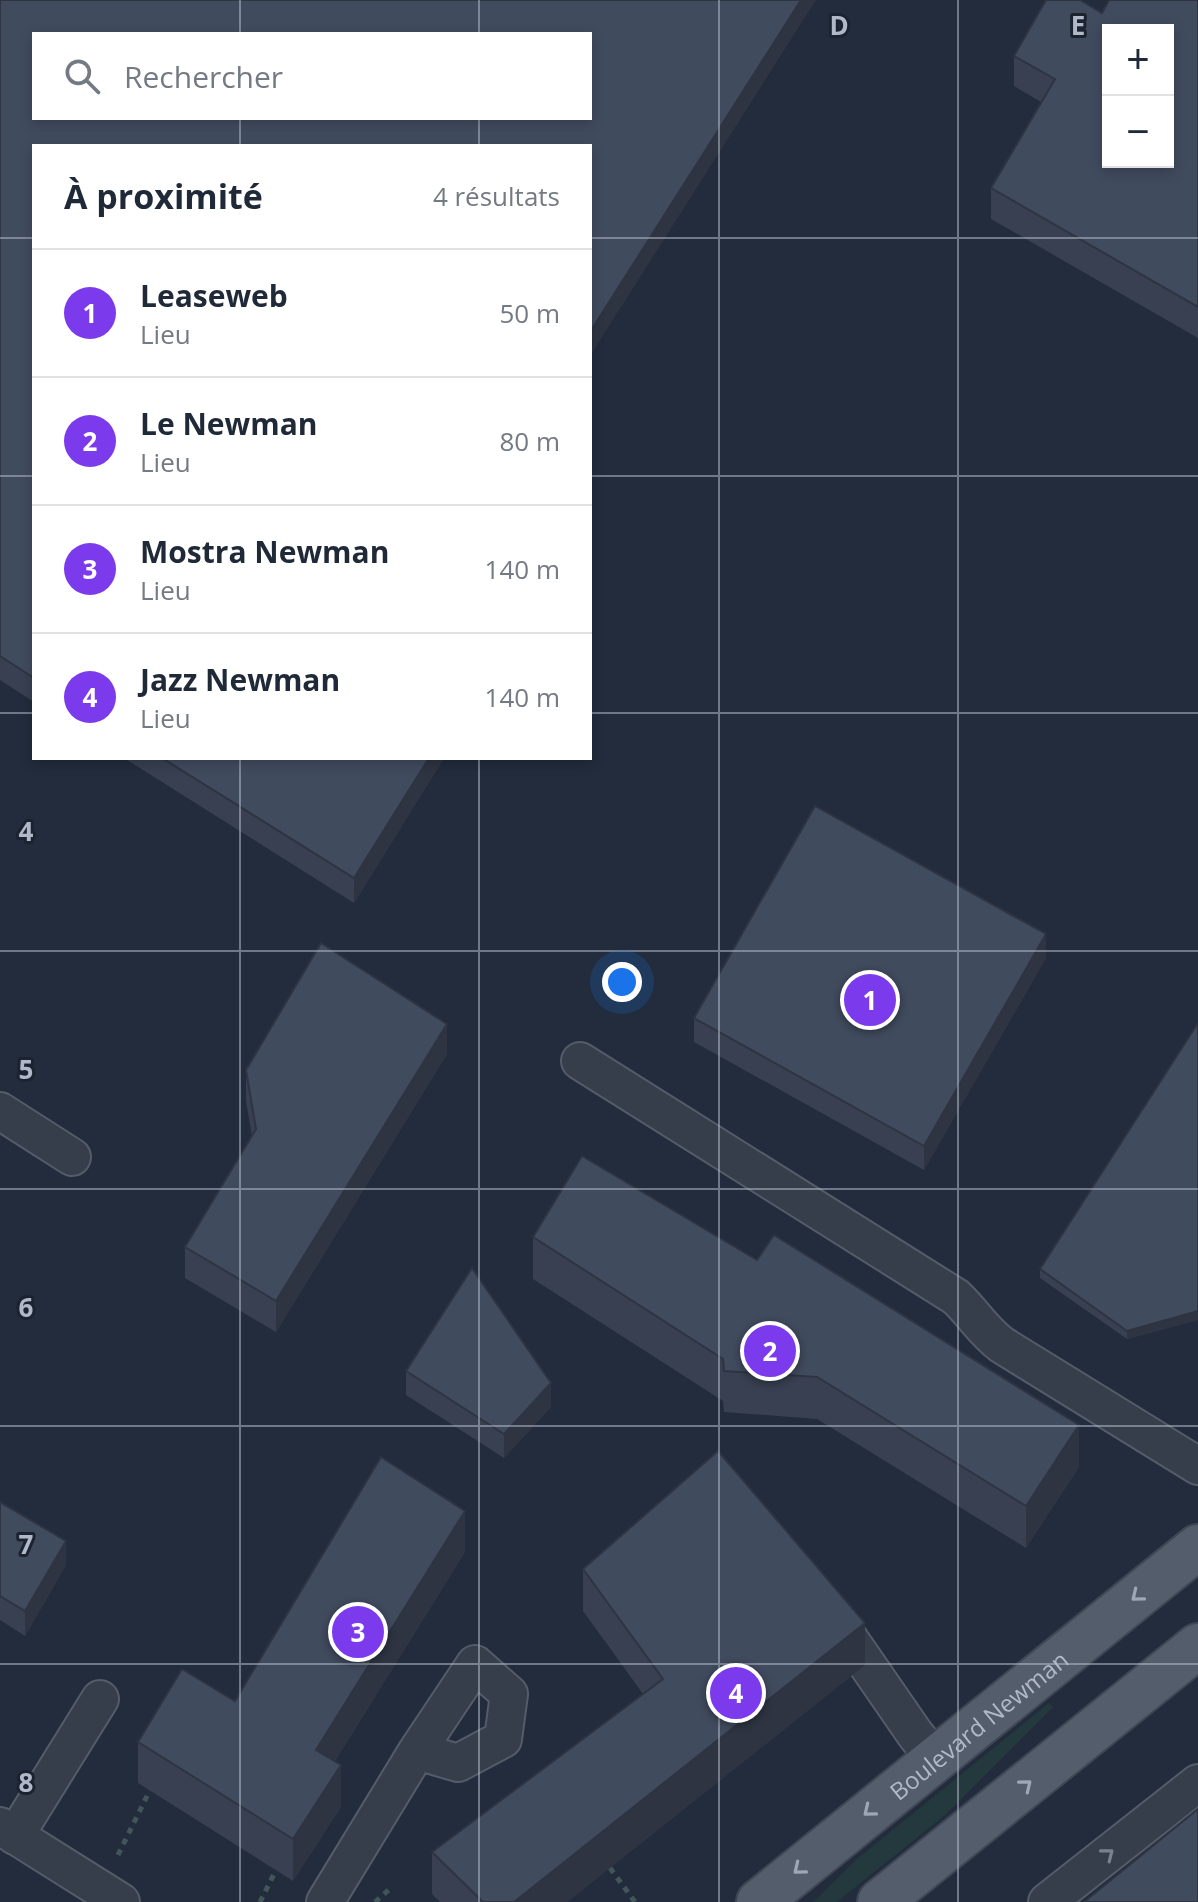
<!DOCTYPE html>
<html lang="fr">
<head>
<meta charset="utf-8">
<style>
  :root { --surface:#fff; --page:#f6f6f7; --text:#1f2937; --muted:#747a83; --line:#e0e1e3; --accent:#7c3aed }
  body { margin:0; font-family:"Open Sans",sans-serif; background:var(--page); color:var(--text) }
  .controls { position:absolute; right:24px; top:24px; display:grid; overflow:hidden; border-radius:0px; box-shadow:0 4px 12px #0003 }
  .controls button { width:72px; height:72px; display:grid; place-items:center; padding:0; border:0; border-bottom:2px solid var(--line); background:var(--surface); color:var(--text); font:40px sans-serif }
  .you { position:absolute; left:622px; top:982px; width:28px; height:28px; margin:-20px; border:6px solid #fff; border-radius:50%; background:#1a73e8; box-shadow:0 0 0 12px #1a73e833 }
  .badge { display:grid; place-items:center; width:52px; height:52px; border-radius:50%; background:var(--accent); color:#fff; font-size:26px; font-weight:700 }
  .pin { position:absolute; translate:-50% -50%; border:4px solid #fff; box-shadow:0 2px 8px #0006 }
  .list { margin:0; padding:0; list-style:none }
  h2 { display:flex; justify-content:space-between; align-items:center; height:104px; margin:0; padding:0 32px; font-size:34px }
  h2 small { font-size:26px; font-weight:400; color:var(--muted) }
  .list li { display:grid; grid-template-columns:52px 1fr auto; gap:24px; align-items:center; box-sizing:border-box; height:128px; padding:0 32px; border-top:2px solid var(--line) }
  .list b { display:block; font-size:30px; white-space:nowrap }
  .list p { margin:0; font-size:26px; white-space:nowrap; color:var(--muted) }
  .list em { font-size:26px; font-style:normal; color:var(--muted) }
  .icon { flex:none; width:44px; height:44px; fill:none; stroke:currentColor; stroke-width:2; stroke-linecap:round; stroke-linejoin:round }
  .map { position:relative; flex:none; width:1198px; height:1902px; overflow:hidden }
  .search { position:absolute; background:var(--surface); box-shadow:0 4px 12px #0003; left:32px; top:32px; width:560px; height:88px; display:flex; align-items:center; gap:20px; box-sizing:border-box; padding:0 28px; border-radius:0px; color:var(--muted); font-size:30px }
  .panel { position:absolute; background:var(--surface); box-shadow:0 4px 12px #0003; left:32px; top:144px; width:560px; height:616px; border-radius:0px }
  .map>svg:first-child { display:block }
</style>
</head>
<body>
<div class="map">
<svg width="1198" height="1902" viewBox="0 0 1198 1902">
  <rect width="100%" height="100%" fill="#222c3c"/>
  <polygon fill="#24393d" points="1049,1703 1053,1707 944,1816 837,1902 813,1902 857,1859"/>
  <g fill="none" stroke-linecap="round" stroke-linejoin="round">
    <defs>
      <g id="minor">
        <path d="M580,1061L956,1297C974,1314 982,1330 1002,1345L1198,1466"/>
        <polyline points="0,1111 72,1157"/>
        <polyline points="837,1621 915,1734 935,1759"/>
        <polyline points="0,1826 121,1902"/>
        <polyline points="15,1836 100,1699"/>
        <polyline points="325,1902 417,1751 475,1664 509,1694 503,1739 458,1763 417,1751"/>
        <polyline points="1047,1902 1198,1783"/>
      </g>
      <g id="major">
        <path id="s1" d="M759,1902L1198,1547"/>
        <polyline points="880,1902 1198,1646"/>
      </g>
    </defs>
    <use href="#minor" stroke="#545c6a" stroke-width="40"/>
    <use href="#major" stroke="#3f4755" stroke-width="48"/>
    <g stroke="#42565a" stroke-width="5" stroke-dasharray="6 6" stroke-linecap="butt">
      <polyline points="118,1855 150,1790"/>
      <polyline points="610,1868 635,1902"/>
      <polyline points="260,1902 276,1870"/>
      <polyline points="375,1902 392,1887"/>
    </g>
    <use href="#minor" stroke="#363e4c" stroke-width="36"/>
    <use href="#major" stroke="#545d6c" stroke-width="44"/>
  </g>
  <g fill="#384051">
    <polygon points="0,0 34,146 34,702 0,680"/>
    <polygon points="1198,0 1198,338 991,219 991,188 1041,102 1014,86 1014,56 1102,13"/>
    <polygon points="124,758 444,758 354,903"/>
    <polygon points="1046,958 924,1170 694,1042 694,1018"/>
    <polygon points="1198,1023 1198,1320 1127,1339 1040,1278 1040,1269"/>
    <polygon points="447,1054 276,1332 185,1278 185,1247 252,1136 246,1101 246,1070"/>
    <polygon points="533,1237 1079,1467 1026,1548 817,1419 724,1412 723,1401 533,1279"/>
    <polygon points="406,1371 551,1407 504,1458 406,1395"/>
    <polygon points="0,1502 66,1565 25,1636 0,1620"/>
    <polygon points="465,1552 335,1761 341,1807 293,1881 138,1783 138,1742 235,1701"/>
    <polygon points="583,1569 865,1665 567,1902 440,1902 432,1894 432,1852 643,1694 583,1611"/>
  </g>
  <g fill="#2e3442">
    <polygon points="801,0 816,0 590,356 590,332"/>
    <polygon points="429,758 444,758 354,903 354,878"/>
    <polygon points="1046,934 1046,958 924,1170 924,1146"/>
    <polygon points="447,1024 447,1054 276,1332 276,1301"/>
    <polygon points="1198,1311 1198,1320 1127,1339 1127,1331"/>
    <polygon points="551,1383 551,1407 504,1458 504,1434"/>
    <polygon points="1079,1425 1079,1467 1026,1548 1026,1506"/>
    <polygon points="465,1511 465,1552 316,1791 316,1750"/>
    <polygon points="66,1541 66,1565 25,1636 25,1611"/>
    <polygon points="865,1623 865,1665 567,1902 514,1902"/>
    <polygon points="341,1765 341,1807 293,1881 293,1839"/>
  </g>
  <g fill="#414b5e" stroke="#2e3442" stroke-width="2" fill-rule="evenodd">
    <path d="M0,0H801L590,332V146H34V678L0,656ZM34,34H590V118H34Z"/>
    <path d="M1046,0H1080L1102,13L1109,0H1198V307L991,188L1055,79L1014,56ZM1108,30H1168V162H1108Z"/>
    <polygon points="162,758 429,758 354,878"/>
    <polygon points="815,806 1046,934 924,1146 694,1018"/>
    <polygon points="321,943 447,1024 276,1301 185,1247 256,1129 246,1070"/>
    <polygon points="1198,1023 1198,1311 1127,1331 1040,1269"/>
    <polygon points="582,1156 757,1260 774,1235 1079,1425 1026,1506 817,1377 724,1371 723,1359 533,1237"/>
    <polygon points="472,1268 551,1383 504,1434 406,1371"/>
    <polygon points="718,1451 865,1623 514,1902 483,1902 432,1852 663,1679 583,1569"/>
    <polygon points="381,1457 465,1511 316,1750 341,1765 293,1839 138,1742 182,1669 235,1701"/>
    <polygon points="0,1502 66,1541 25,1611 0,1596"/>
    <polygon points="1198,1809 1198,1902 1084,1902"/>
  </g>
  <defs><path id="oneway-chevron" d="M-2-3.5L2.5 0L-2 3.5" fill="none" stroke-width="1.6" stroke-linecap="round" stroke-linejoin="round" transform="scale(2)"/></defs>
  <g stroke="#9ea7b6">
    <use href="#oneway-chevron" transform="translate(1137 1596) rotate(141)"/>
    <use href="#oneway-chevron" transform="translate(1026 1785) rotate(-39)"/>
    <use href="#oneway-chevron" transform="translate(869 1811) rotate(141)"/>
    <use href="#oneway-chevron" transform="translate(799 1869) rotate(141)"/>
  </g>
  <use stroke="#7a8290" href="#oneway-chevron" transform="translate(1108 1854) rotate(-38)"/>
  <path fill="none" stroke="#b1b9c8" stroke-width="2" stroke-opacity="0.55" d="M240,0V34M479,0V34M719,0V1902M958,0V1902M240,118V146M479,118V146M0,238H34M590,238H1198M0,476H34M590,476H1198M0,713H34M590,713H1198M240,758V1902M479,758V1902M0,951H1198M0,1189H1198M0,1426H1198M0,1664H1198"/>
  <g text-anchor="middle" dominant-baseline="central" stroke-width="6" stroke-linejoin="round" paint-order="stroke">
    <g font-size="24" fill="#b1b9c8" stroke="#1b2331">
      <text stroke="none"><textPath href="#s1" startOffset="282">Boulevard Newman</textPath></text>
    </g>
  </g>
  <g font-size="26" text-anchor="middle" font-weight="bold" fill="#b1b9c8" stroke="#1b2331" stroke-width="6" stroke-linejoin="round" paint-order="stroke">
    <text x="839" y="35">D</text>
    <text x="1078" y="35">E</text>
    <text x="26" y="841">4</text>
    <text x="26" y="1079">5</text>
    <text x="26" y="1317">6</text>
    <text x="26" y="1554">7</text>
    <text x="26" y="1792">8</text>
  </g>
</svg>
<div class="controls">
<button>+</button>
<button>−</button>
</div>
<div class="you"></div>
<div class="pin badge" style="left:870px;top:1000px">1</div>
<div class="pin badge" style="left:770px;top:1351px">2</div>
<div class="pin badge" style="left:358px;top:1632px">3</div>
<div class="pin badge" style="left:736px;top:1693px">4</div>
<div class="search"><svg class="icon" aria-label="search" viewBox="0 0 24 24"><circle cx="10" cy="10" r="6"/><path d="M15 15l6 6"/></svg>Rechercher</div>
<section class="panel">
<h2>À proximité<small>4 résultats</small></h2>
<ul class="list">
<li><span class="badge">1</span><div><b>Leaseweb</b><p>Lieu</p></div><em>50 m</em></li>
<li><span class="badge">2</span><div><b>Le Newman</b><p>Lieu</p></div><em>80 m</em></li>
<li><span class="badge">3</span><div><b>Mostra Newman</b><p>Lieu</p></div><em>140 m</em></li>
<li><span class="badge">4</span><div><b>Jazz Newman</b><p>Lieu</p></div><em>140 m</em></li>
</ul>
</section>
</div>
</body>
</html>
